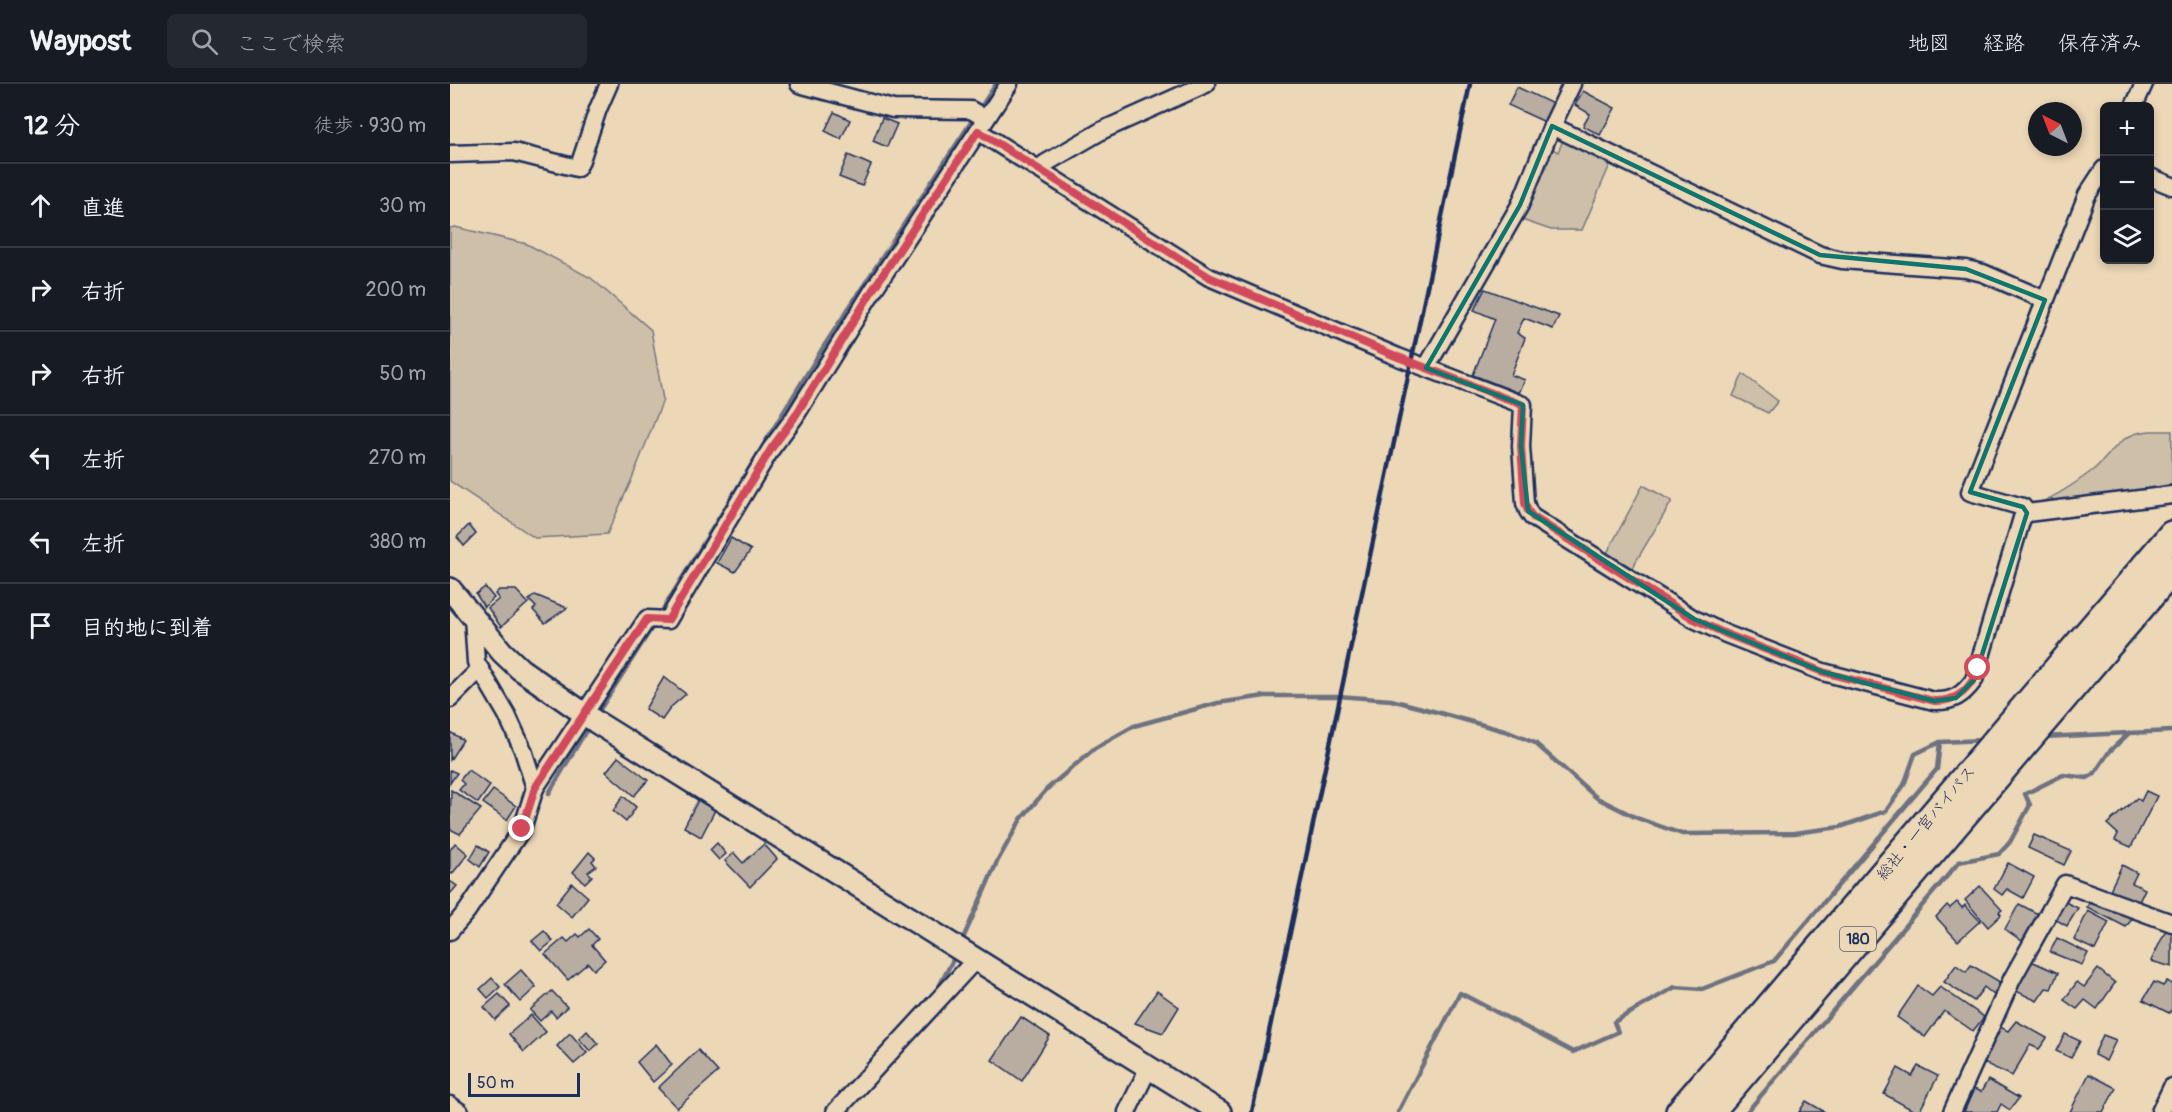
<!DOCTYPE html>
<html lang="ja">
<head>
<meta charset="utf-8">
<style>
  :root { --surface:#171b24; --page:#242831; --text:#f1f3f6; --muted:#9ea1a6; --line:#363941 }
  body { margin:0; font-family:Pangolin,"Klee One",sans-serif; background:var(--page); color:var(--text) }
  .controls { position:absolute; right:18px; top:18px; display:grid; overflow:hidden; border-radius:9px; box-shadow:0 3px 9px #0003 }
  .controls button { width:54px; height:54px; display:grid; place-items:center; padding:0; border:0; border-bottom:2px solid var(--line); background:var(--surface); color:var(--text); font:30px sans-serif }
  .compass { position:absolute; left:1578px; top:18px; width:54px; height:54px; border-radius:50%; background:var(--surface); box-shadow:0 3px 9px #0003; rotate:318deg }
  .scale { position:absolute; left:18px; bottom:15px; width:112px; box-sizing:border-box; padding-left:6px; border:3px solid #1b2f5e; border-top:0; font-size:16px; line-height:21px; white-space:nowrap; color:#1b2f5e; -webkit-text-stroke:4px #ecd7b6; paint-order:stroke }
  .stop { position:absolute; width:18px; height:18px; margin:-14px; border:4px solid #d1495b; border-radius:50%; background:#fff }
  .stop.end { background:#d1495b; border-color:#fff; box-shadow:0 2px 6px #0008 }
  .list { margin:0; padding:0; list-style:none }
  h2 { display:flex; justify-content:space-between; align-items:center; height:78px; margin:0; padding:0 24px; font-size:26px }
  h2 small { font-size:20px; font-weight:400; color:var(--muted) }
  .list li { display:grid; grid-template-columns:39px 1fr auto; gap:18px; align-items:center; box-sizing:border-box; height:84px; padding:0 24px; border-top:2px solid var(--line) }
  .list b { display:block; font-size:22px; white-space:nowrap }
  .list em { font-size:20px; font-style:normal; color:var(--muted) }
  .icon { flex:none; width:33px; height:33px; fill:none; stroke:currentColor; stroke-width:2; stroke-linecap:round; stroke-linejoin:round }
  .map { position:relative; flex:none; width:1722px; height:1028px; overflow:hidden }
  header { display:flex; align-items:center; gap:36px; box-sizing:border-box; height:84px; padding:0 30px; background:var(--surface); border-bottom:2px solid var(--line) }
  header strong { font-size:28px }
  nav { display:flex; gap:33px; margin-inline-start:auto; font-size:21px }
  .search { width:420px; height:54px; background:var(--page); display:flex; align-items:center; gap:15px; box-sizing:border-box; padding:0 21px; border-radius:9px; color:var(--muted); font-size:22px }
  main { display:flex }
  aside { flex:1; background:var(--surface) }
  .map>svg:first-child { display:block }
</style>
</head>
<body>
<header>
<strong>Waypost</strong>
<div class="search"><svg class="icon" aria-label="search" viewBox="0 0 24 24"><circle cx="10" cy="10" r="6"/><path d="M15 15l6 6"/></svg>ここで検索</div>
<nav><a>地図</a><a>経路</a><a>保存済み</a></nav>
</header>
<main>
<aside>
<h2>12 分<small>徒歩 · 930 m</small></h2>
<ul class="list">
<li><svg class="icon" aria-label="ahead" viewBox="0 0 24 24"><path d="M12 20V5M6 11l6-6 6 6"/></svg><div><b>直進</b></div><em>30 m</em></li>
<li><svg class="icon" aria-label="right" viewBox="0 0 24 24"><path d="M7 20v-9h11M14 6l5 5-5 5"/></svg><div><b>右折</b></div><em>200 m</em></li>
<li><svg class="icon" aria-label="right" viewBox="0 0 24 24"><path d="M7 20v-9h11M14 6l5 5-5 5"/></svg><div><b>右折</b></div><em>50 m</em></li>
<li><svg class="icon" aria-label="left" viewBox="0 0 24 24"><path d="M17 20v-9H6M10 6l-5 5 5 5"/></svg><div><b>左折</b></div><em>270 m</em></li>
<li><svg class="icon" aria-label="left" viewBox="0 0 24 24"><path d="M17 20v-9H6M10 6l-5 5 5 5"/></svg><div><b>左折</b></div><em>380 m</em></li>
<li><svg class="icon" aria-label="arrive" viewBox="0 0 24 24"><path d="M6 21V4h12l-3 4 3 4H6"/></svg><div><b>目的地に到着</b></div></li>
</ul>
</aside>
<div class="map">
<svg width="1722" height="1028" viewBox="0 0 1722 1028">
  <rect width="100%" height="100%" fill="#ecd7b6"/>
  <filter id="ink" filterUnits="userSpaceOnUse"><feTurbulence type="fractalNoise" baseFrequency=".0167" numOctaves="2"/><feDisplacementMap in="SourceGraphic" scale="12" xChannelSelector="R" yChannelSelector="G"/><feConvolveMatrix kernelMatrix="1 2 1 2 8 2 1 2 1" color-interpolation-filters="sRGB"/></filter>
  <g filter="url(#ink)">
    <g fill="#cebfa9" stroke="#747784" stroke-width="1.5">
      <polygon points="1114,54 1162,76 1132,146 1101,146 1069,135 1101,64 1108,68"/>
      <polygon points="5,143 77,160 141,194 201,246 213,316 181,397 157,450 85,454 0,397 0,144"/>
      <polygon points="1293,290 1328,317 1318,329 1283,312"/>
      <path d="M1700,347H1722V400L1691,406L1687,409L1586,420C1606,413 1626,399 1643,386C1666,367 1667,350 1700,347Z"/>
      <polygon points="1193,401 1222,417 1182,484 1157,469"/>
    </g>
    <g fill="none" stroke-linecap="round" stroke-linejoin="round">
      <g stroke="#6d7281" stroke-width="4.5">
        <polyline points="209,532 374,262 546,0"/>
        <polyline points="147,630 205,539"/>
        <polyline points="1593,653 1722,647"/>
        <polyline points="99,709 140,640"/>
        <polyline points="511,859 547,778 571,735 597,705 645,664 684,642 768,619 815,612 887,612 941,616 972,624 1058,648 1085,659 1147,714 1187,734 1232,750 1344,749 1390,743 1436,727 1454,701 1465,670 1490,658 1534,656"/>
        <polyline points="485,910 506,870"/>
        <polyline points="948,1028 1010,909 1123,968 1168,948 1164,938 1225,903 1252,905 1324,877 1487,685 1490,658"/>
        <polyline points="1297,1028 1509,778 1549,770 1560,758 1580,721 1575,710 1613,691 1637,694 1644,690 1659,668 1679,649"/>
      </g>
    </g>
    <g fill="#b8ada0" stroke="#1b2f5e" stroke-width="1.5">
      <polygon points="1067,3 1103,20 1095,38 1058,21"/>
      <polygon points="1133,7 1165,24 1150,51 1133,42 1140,30 1125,21"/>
      <polygon points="384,28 400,36 391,55 375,47"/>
      <polygon points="432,34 447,40 437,63 423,57"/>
      <polygon points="398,71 421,81 412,102 389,93"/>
      <polygon points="1035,205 1109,232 1103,245 1074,234 1067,249 1075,254 1061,291 1075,296 1069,309 1023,291 1045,235 1024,226"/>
      <polygon points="19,441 26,450 14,462 7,453"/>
      <polygon points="281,454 301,466 285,488 267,479"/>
      <polygon points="35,503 44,514 34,523 26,510"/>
      <polygon points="49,506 66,506 78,519 51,543 38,524 49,515 45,510"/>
      <polygon points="85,511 117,524 95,539 83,526 86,523 79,516"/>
      <polygon points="214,593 236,610 221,623 212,636 195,625"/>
      <polygon points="0,648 13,656 0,676"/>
      <polygon points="168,673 198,696 184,712 156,688"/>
      <polygon points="0,686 7,689 0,699"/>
      <polygon points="18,686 40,702 28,719 9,706 14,700 10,696"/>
      <polygon points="1,706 31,725 10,750 0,745"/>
      <polygon points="43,706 66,722 57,736 33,719"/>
      <polygon points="1696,707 1707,712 1681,763 1665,756 1668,750 1657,740 1687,714 1691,717"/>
      <polygon points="173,712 186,723 176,738 163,727"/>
      <polygon points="248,716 265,726 251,753 234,743"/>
      <polygon points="1584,751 1621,767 1614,781 1578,764"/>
      <polygon points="5,759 18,770 2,790 0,789 0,766"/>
      <polygon points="267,759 276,770 269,776 260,766"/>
      <polygon points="314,760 327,775 300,803 275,777 284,769 293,779"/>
      <polygon points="28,761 39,768 30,783 20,775"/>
      <polygon points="139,768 145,774 142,777 146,782 138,788 142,792 135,799 123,788"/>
      <polygon points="1558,779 1584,793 1573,814 1557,805 1552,811 1544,805"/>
      <polygon points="1672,781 1687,789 1682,799 1695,805 1687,822 1659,808"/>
      <polygon points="0,797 7,802 1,809 0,808"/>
      <polygon points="122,799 138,813 122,833 106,819"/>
      <polygon points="1530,802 1552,826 1549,828 1551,831 1538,843 1515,816"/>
      <polygon points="1643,813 1683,833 1676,843 1637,823"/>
      <polygon points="1613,817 1628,824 1617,842 1603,834"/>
      <polygon points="1507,818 1512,824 1515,821 1530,837 1508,857 1486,833 1497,821 1500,824"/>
      <polygon points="1569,820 1588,830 1572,857 1555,845"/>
      <polygon points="1638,827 1659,838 1645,866 1624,856"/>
      <polygon points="1717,844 1722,845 1722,883 1701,877"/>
      <polygon points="139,845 148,855 142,861 155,876 144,886 138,879 118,896 95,870 114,854 118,858 127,850 130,853"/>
      <polygon points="94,847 103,857 91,867 82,857"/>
      <polygon points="1607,854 1638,869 1632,881 1600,868"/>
      <polygon points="1581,877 1608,889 1601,905 1596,904 1587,917 1566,907"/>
      <polygon points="1506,881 1516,888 1521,881 1550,898 1544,911 1534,903 1524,917 1494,898"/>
      <polygon points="1648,885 1665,899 1647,925 1635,916 1627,925 1614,916 1627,898 1634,903"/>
      <polygon points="71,886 86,903 70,918 55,900"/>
      <polygon points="42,894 50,903 38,914 30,905"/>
      <polygon points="1717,897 1722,900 1722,925 1719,929 1693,916 1704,898 1713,902"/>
      <polygon points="1468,902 1482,912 1490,903 1534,933 1523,947 1494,927 1475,953 1447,933"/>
      <polygon points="102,907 117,923 106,933 101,927 90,937 80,926"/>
      <polygon points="707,907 729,923 713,949 685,939"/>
      <polygon points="49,910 60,922 45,936 34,923"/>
      <polygon points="81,931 96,948 74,968 59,950"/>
      <polygon points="571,933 600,952 572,997 542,976"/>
      <polygon points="1566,937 1597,954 1589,965 1580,961 1562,992 1534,979 1550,943 1558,947"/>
      <polygon points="137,947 148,960 140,967 129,955"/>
      <polygon points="120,949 137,969 124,980 107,962"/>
      <polygon points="1615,950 1630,957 1621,974 1606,967"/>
      <polygon points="1653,951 1666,956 1656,977 1644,971"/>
      <polygon points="206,960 222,981 203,998 187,978"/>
      <polygon points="248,966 268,988 227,1024 208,1004"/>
      <polygon points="1468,982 1488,992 1469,1028 1466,1028 1434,1010 1448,984 1462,992"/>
      <polygon points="1639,990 1666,1004 1653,1028 1620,1028"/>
      <polygon points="1538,996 1569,1014 1560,1026 1551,1020 1547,1028 1514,1028 1524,1005 1531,1008"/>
      <polygon points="1356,1017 1375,1028 1349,1028"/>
    </g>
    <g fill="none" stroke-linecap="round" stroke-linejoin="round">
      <defs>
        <g id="minor">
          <polyline points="349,0 443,25 521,26 536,35"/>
          <polyline points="1684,22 1694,0"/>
          <polyline points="1102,42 1370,171 1392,176 1516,185 1533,189 1595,216"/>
          <path d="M528,47L759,193L948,273L1073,321L1071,362L1075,419L1078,427L1082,433L1244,535L1276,550L1373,588L1484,617C1503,618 1513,611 1524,596L1572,434L1577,429L1722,411"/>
          <polyline points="0,70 64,68 127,84 130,79 148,25 159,0"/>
          <polyline points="588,85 596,79 653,46 756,0"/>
          <polyline points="1700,93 1722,102"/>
          <polyline points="976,284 1070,121 1102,42 1122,0"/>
          <polyline points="1577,429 1573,423 1520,408 1637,111 1654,85"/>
          <polyline points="23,533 26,578 57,631 73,666 85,704"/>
          <polyline points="0,615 30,585"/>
          <polyline points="0,847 17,827 72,745 85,704 197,535 218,536 321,365 344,334 422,208 559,0"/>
          <polyline points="0,1021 10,1028"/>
          <polyline points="385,1028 526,875"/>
          <polyline points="677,1028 699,983"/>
          <polyline points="1502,1028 1562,895 1615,800 1722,839"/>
          <polyline points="1710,1028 1722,1003"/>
        </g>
        <polyline id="tertiary" points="0,505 52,568 70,585 146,638 770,1028"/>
        <g id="trunk">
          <polyline points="1230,1028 1722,451"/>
          <polyline points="1260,1028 1722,486"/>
        </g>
      </defs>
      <use href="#minor" stroke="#1b2f5e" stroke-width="21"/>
      <use href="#tertiary" stroke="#1b2f5e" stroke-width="26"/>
      <use href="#trunk" stroke="#1b2f5e" stroke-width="32"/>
      <use href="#minor" stroke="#ecd7b6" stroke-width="16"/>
      <use href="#tertiary" stroke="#ecd7b6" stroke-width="21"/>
      <use href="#trunk" stroke="#ecd7b6" stroke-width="27"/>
      <polyline stroke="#1b2f5e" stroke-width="4.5" points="802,1028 1020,0"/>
    </g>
  </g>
  <g fill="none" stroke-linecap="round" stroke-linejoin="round" filter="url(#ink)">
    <path stroke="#d1495b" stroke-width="8" d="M72,745L85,704L197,535L218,536L321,365L344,334L422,207L528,47L759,193L948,273L1073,321L1071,362L1075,419L1078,427L1083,433L1244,535L1276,550L1373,588L1484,617C1507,618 1521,605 1528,584"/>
  </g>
  <path fill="none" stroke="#0f766e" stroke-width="4.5" stroke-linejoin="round" d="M1102,42L1370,171L1516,185L1595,216L1520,408L1573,423L1577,429L1524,596L1506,614L1484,617L1373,588L1244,535L1078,427L1071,362L1073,321L976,284L1070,121Z"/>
  <g text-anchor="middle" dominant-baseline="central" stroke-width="6" stroke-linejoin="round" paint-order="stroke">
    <rect fill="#ecd7b6" stroke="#5a6178" stroke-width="1.5" x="1390" y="843" width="36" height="24" rx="4.5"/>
    <g font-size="15" font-weight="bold" fill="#1b2f5e">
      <text x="1408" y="855">180</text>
    </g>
    <g font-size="16" fill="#1b2f5e" stroke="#ecd7b6">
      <text transform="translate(1476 739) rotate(-50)">総社・一宮バイパス</text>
    </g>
  </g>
</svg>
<div class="controls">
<button>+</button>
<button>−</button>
<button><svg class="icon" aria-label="layers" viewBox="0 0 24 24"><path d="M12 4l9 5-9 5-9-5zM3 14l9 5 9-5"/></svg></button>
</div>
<svg class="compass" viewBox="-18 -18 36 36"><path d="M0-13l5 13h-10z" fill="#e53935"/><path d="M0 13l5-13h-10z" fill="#9ea1a6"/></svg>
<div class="scale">50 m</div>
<div class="stop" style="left:1528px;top:584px"></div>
<div class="stop end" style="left:72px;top:745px"></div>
</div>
</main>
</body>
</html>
